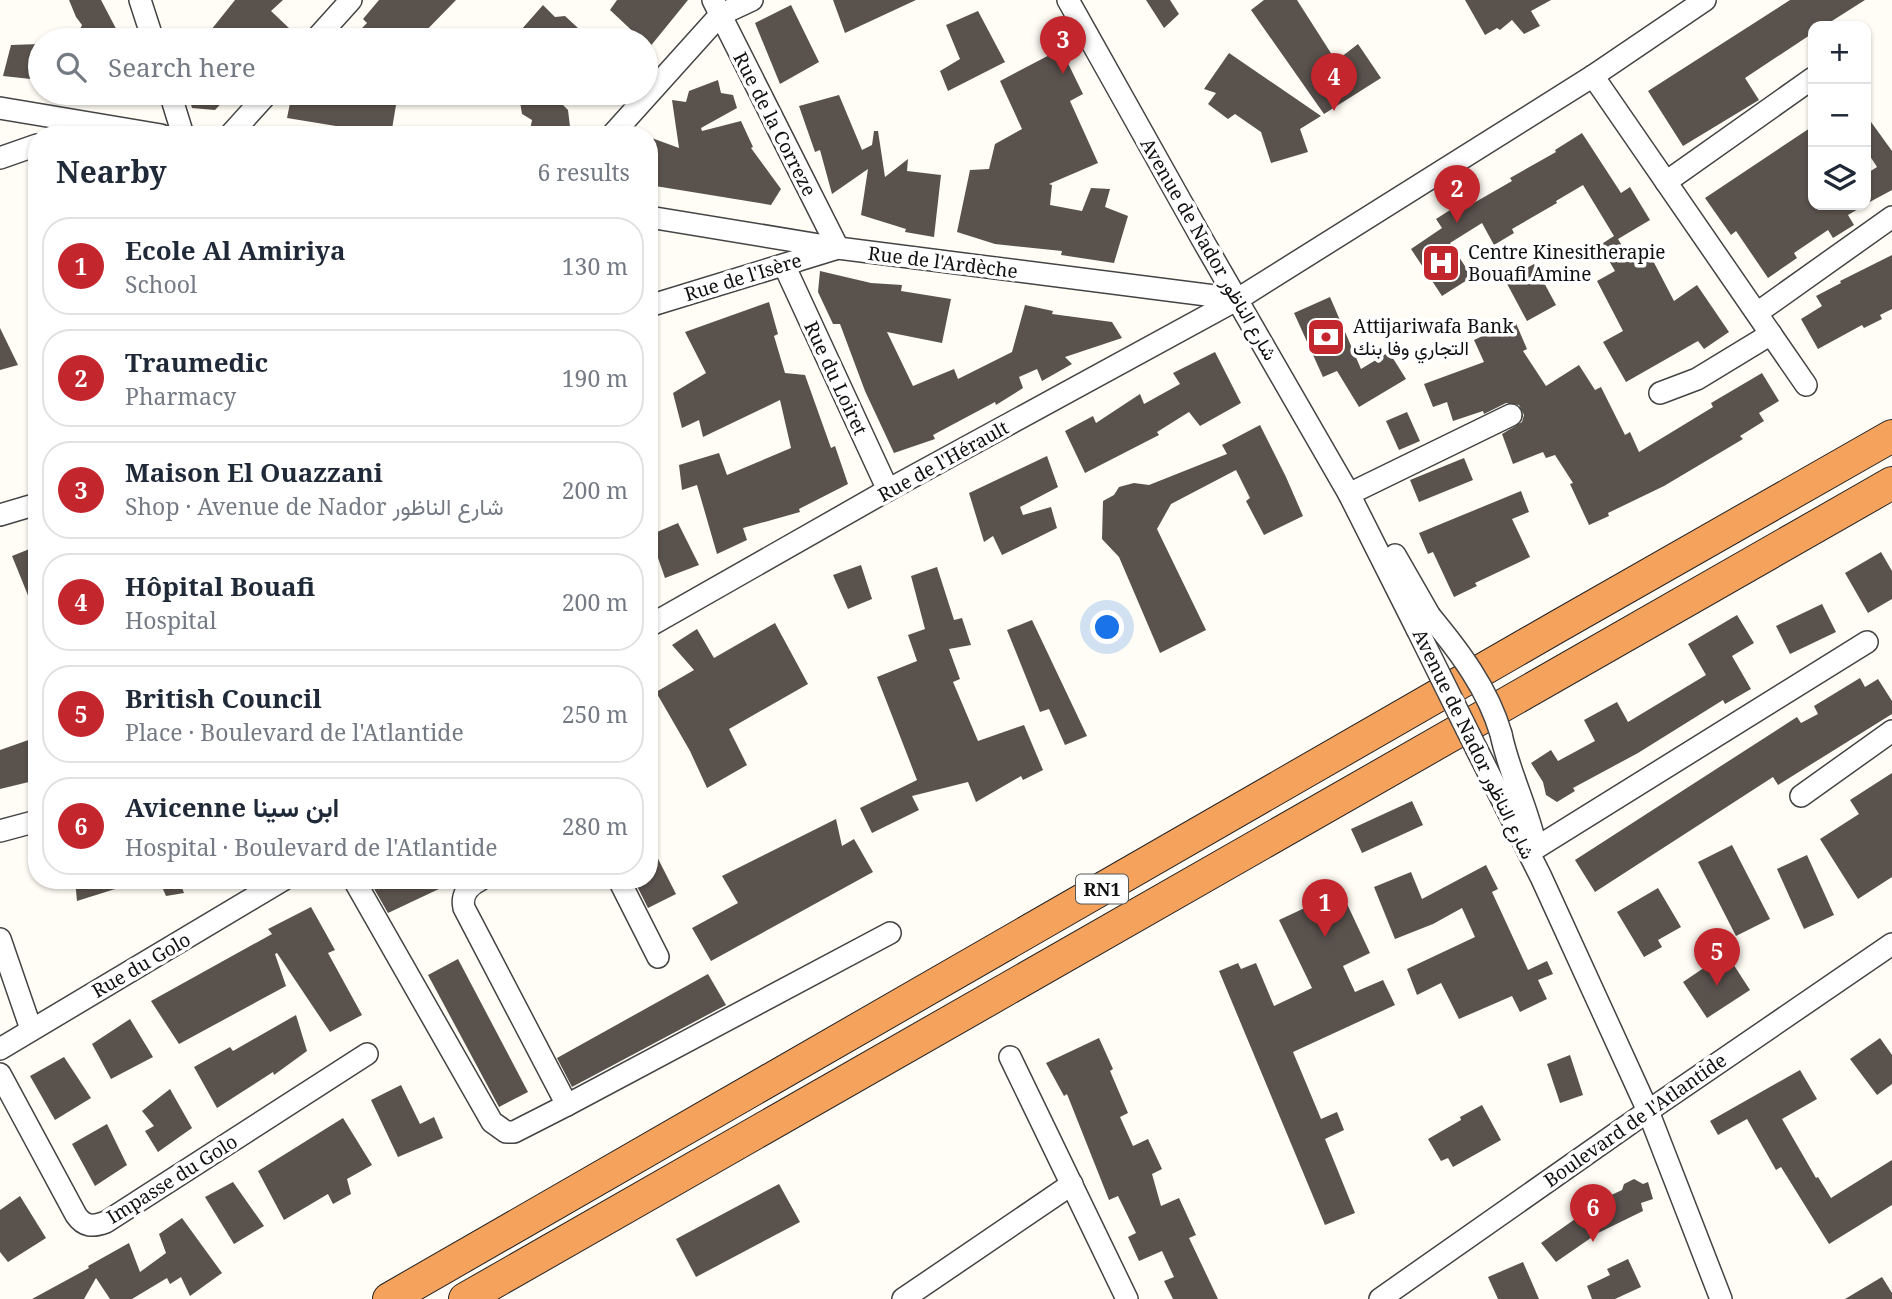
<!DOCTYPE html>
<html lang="en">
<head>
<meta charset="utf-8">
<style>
  :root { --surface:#fff; --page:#f6f6f7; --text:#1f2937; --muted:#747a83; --line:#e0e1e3; --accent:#c4262e }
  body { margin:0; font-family:"Noto Serif",Vazirmatn,serif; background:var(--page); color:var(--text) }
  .controls { position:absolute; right:21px; top:21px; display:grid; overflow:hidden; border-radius:14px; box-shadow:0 2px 5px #0004 }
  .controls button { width:63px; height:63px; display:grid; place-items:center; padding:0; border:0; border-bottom:2px solid var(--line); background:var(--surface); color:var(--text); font:35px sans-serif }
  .you { position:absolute; left:1108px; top:628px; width:24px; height:24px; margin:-18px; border:5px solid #fff; border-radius:50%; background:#1a73e8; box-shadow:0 0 0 10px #1a73e833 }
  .badge { display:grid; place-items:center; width:46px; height:46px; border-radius:50%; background:var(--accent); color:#fff; font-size:23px; font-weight:700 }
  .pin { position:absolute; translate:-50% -58px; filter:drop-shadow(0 2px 4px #0008) }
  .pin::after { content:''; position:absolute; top:37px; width:24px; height:21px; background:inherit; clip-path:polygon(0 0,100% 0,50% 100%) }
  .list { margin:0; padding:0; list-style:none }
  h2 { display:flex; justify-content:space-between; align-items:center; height:91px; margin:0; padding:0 28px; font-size:30px }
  h2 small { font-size:23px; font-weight:400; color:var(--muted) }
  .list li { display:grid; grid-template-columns:46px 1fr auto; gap:21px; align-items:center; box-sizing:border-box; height:98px; margin:0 14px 14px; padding:0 14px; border:2px solid var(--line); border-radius:28px }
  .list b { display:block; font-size:26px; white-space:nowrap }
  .list p { margin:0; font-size:23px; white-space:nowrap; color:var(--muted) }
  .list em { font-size:23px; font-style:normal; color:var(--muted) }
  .icon { flex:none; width:38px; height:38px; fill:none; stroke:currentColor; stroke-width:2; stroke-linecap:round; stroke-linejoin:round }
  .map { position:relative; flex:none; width:1892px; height:1299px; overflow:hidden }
  .search { position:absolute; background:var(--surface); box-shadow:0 2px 5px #0004; left:28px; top:28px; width:630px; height:77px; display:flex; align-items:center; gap:18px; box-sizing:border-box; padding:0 24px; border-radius:38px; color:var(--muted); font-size:26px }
  .panel { position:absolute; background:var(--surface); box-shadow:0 2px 5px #0004; left:28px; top:126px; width:630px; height:763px; border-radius:28px }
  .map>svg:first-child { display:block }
</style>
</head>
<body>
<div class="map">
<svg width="1892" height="1299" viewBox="0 0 1892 1299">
  <rect width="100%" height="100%" fill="#fffdf5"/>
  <g fill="#5a524d">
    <polygon points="69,0 101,0 122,40 75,40 82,25 76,17"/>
    <polygon points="235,0 283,0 271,11 290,29 280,40 203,40"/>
    <polygon points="379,0 456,0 417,40 350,40 367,23 363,19"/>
    <polygon points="617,0 688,0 649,48 646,40 642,40 610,10"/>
    <polygon points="833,0 916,0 845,33"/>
    <polygon points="1146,0 1170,0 1179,14 1164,28"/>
    <polygon points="1264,0 1297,0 1336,61 1358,44 1381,78 1324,114 1251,10"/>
    <polygon points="1465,0 1551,0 1531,11 1540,26 1524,34 1512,20 1500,30 1497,28 1485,35"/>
    <polygon points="1790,0 1865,0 1824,26 1813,26 1813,33 1745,78 1759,100 1683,146 1648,91"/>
    <polygon points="543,5 555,17 565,16 591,40 529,40 521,30"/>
    <polygon points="791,5 819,62 780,84 755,23"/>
    <polygon points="978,11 1005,62 948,91 940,71 960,59 946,25"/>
    <polygon points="40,44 40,80 3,76 11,45"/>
    <polygon points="1061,49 1083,94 1070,101 1098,163 1049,184 1052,185 1050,205 1082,211 1091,188 1110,189 1105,207 1128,216 1114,263 1061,255 1062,251 995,244 957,232 970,170 989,169 995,144 1022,129 1000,81"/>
    <polygon points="1229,53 1321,116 1300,129 1308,152 1271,163 1261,132 1235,114 1228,119 1208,104 1216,93 1204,89"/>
    <polygon points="718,80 721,93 733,95 737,108 701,128 702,131 741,121 753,147 751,148 781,189 771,205 649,185 649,137 679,148 672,100 686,102 689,91"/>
    <polygon points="188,93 231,93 215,110 192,108"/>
    <polygon points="292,93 329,93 361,100 362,93 398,93 391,135 287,118"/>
    <polygon points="537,93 551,93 568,110 571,135 529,135 532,120 522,114 520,102"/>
    <polygon points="839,95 862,150 872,145 874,131 878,131 885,177 908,159 907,171 941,175 934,237 905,232 906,229 861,215 868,169 832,194 820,150 815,152 799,106"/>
    <polygon points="1866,115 1892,151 1892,190 1866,204 1866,174 1877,167 1866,150"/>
    <polygon points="1813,126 1813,205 1865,205 1848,215 1854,225 1833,238 1828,230 1794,253 1797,258 1768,278 1736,231 1731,235 1705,198"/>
    <polygon points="1582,133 1621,193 1630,187 1650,220 1618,239 1632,262 1649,253 1674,301 1697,285 1729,332 1704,349 1698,341 1626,382 1603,342 1623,331 1597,281 1615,271 1600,245 1614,236 1583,185 1556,201 1557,203 1512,229 1514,233 1494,245 1482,223 1450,243 1472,277 1442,296 1411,249 1442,228 1436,219 1461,203 1465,208 1512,181 1510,178 1556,152 1555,150"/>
    <polygon points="1892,255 1892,309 1880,315 1882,319 1864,328 1862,325 1818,349 1801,319 1822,306 1816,296 1841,283 1840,281"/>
    <polygon points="1534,264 1556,305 1527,321 1505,280"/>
    <polygon points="820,271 871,283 902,285 901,291 951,299 942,343 887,332 913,386 954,369 958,379 1012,352 1025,305 1053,311 1052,314 1112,322 1122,338 1065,357 1072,364 1042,381 1037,369 1019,377 1023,388 996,405 995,402 933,435 935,439 894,453 865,391 840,324 833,324 818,292"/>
    <polygon points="1330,297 1361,369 1389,352 1406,379 1359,407 1337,371 1323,377 1294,313"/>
    <polygon points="769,302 778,334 774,336 785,373 805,375 831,448 835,446 848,484 799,509 800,512 743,528 747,540 717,554 697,485 682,490 679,465 719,453 727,475 791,448 780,400 703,437 699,420 682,428 673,393 706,373 685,332"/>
    <polygon points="1515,321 1527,349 1523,351 1546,386 1579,365 1595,390 1601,387 1625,435 1630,432 1639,452 1713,407 1711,403 1762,373 1779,401 1759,413 1764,421 1740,436 1743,439 1664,486 1608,513 1609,516 1589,525 1570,484 1573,483 1555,455 1546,458 1543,452 1513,464 1502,434 1522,422 1524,415 1519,405 1506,403 1484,414 1483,411 1453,421 1447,402 1433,407 1424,384 1484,362 1474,340"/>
    <polygon points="0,328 18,365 0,370"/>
    <polygon points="1215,352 1241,403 1200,426 1189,412 1157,432 1159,435 1085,473 1065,431 1093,416 1096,423 1140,394 1144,404 1180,384 1173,373"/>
    <polygon points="1407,412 1420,441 1399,450 1386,421"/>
    <polygon points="1260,425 1286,477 1303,516 1264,535 1246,501 1250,498 1236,470 1171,504 1157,529 1206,630 1160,653 1119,557 1102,539 1103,501 1114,495 1119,487 1134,483 1149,485 1227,454 1222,445"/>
    <polygon points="1047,456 1058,487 1020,507 1023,515 1051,507 1057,528 1002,555 993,536 984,542 969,493"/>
    <polygon points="1464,458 1473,480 1419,502 1410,480"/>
    <polygon points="1521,491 1529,512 1512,519 1530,557 1475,583 1477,586 1454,597 1433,552 1428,554 1419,533"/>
    <polygon points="678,523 699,565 665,578 650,535"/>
    <polygon points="37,546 37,615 36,615 12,556"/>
    <polygon points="1881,552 1892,571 1892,599 1868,613 1845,573"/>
    <polygon points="861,565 872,599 848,609 833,575"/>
    <polygon points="937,567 954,620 962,618 971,645 949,649 960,679 953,682 978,741 1024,725 1043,770 1023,780 1021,776 976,802 968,782 912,796 919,810 872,833 860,808 917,780 877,677 917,661 908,635 925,629 911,576"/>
    <polygon points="1822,604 1836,632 1790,654 1776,626"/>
    <polygon points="1737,615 1754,643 1732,656 1751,689 1725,704 1723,700 1638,753 1573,788 1575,791 1557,802 1546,795 1543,782 1531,763 1551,750 1558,761 1595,741 1584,720 1617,702 1628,722 1706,675 1688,644"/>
    <polygon points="1032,620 1087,736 1065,745 1049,709 1040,712 1007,630"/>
    <polygon points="775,623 808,684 729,729 747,765 707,788 690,751 656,692 694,670 672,645 697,629 714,658"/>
    <polygon points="1860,678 1865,687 1878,679 1892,701 1892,714 1778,785 1773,777 1595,892 1575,860 1797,717 1801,723 1818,714 1814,706"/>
    <polygon points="37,737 37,780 0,789 0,750"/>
    <polygon points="1892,773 1892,877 1858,899 1820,839 1859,814 1850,800"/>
    <polygon points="1412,801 1423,825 1362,853 1351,829"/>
    <polygon points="836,819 842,846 854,839 873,872 711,961 692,928 738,903 722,876"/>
    <polygon points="649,841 676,894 648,908 634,880 649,880"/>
    <polygon points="1732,845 1770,919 1736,936 1698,862"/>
    <polygon points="1807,855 1834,915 1804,929 1777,869"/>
    <polygon points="1486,865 1498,889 1492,892 1528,970 1547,961 1553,974 1538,980 1547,999 1520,1012 1512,996 1459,1019 1441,983 1417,995 1407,969 1475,937 1462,908 1433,924 1395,939 1374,887 1411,872 1422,899"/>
    <polygon points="75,880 131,880 131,884 77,901"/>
    <polygon points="159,880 179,880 184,893 166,896"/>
    <polygon points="369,880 458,880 388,913"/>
    <polygon points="1658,888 1681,927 1658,940 1662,947 1644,957 1617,912"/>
    <polygon points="1341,891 1370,953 1343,966 1355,992 1383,980 1395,1005 1293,1052 1321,1119 1337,1112 1344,1130 1325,1139 1355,1213 1325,1225 1219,971 1238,963 1241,969 1256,963 1274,1006 1312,988 1279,920"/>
    <polygon points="311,907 335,950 328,953 362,1015 330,1032 277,953 275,954 286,986 179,1044 151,1001 272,934 268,929"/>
    <polygon points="1726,953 1750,990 1707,1018 1683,982"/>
    <polygon points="458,959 528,1092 499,1107 428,975"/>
    <polygon points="708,974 726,1005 572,1087 557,1058"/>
    <polygon points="296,1015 307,1051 274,1075 273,1072 217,1108 194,1067 230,1047 233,1051"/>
    <polygon points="130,1019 153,1057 111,1079 92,1044"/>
    <polygon points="1099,1038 1113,1069 1110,1071 1128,1113 1120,1117 1133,1146 1148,1139 1162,1169 1152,1174 1161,1206 1179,1198 1196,1235 1189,1238 1218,1299 1173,1299 1164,1281 1174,1277 1162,1251 1139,1261 1128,1237 1136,1233 1118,1196 1109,1200 1067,1094 1064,1096 1046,1063"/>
    <polygon points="1880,1038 1892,1055 1892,1084 1877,1095 1850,1059"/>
    <polygon points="1570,1055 1583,1095 1560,1103 1547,1064"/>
    <polygon points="64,1057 91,1098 55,1120 30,1076"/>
    <polygon points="1800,1070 1817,1099 1782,1119 1816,1178 1818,1177 1831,1198 1892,1160 1892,1205 1829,1244 1781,1167 1776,1170 1747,1119 1718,1135 1710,1121"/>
    <polygon points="401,1085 420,1124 434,1117 443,1138 398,1157 371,1100"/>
    <polygon points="170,1089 192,1128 158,1152 145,1131 154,1126 142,1111"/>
    <polygon points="1482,1105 1501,1140 1453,1167 1448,1158 1441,1161 1428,1139 1461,1120 1460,1117"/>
    <polygon points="343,1118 372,1165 347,1179 351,1194 333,1204 328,1194 284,1220 258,1171"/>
    <polygon points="107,1124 127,1165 95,1186 72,1144"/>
    <polygon points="1634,1179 1643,1184 1648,1182 1653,1199 1641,1203 1643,1211 1598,1233 1556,1262 1541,1243 1605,1198 1622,1190 1624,1184"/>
    <polygon points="233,1182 264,1226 234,1244 205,1197"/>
    <polygon points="779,1184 800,1222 696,1277 676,1239"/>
    <polygon points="20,1196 46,1238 8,1262 0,1252 0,1210"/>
    <polygon points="182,1218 222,1273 190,1296 181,1277 170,1284 167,1278 132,1299 110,1299 96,1278 84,1299 32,1299 89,1268 88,1266 129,1243 140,1272 166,1253 159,1234"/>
    <polygon points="1628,1259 1641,1287 1615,1299 1592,1299 1587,1286 1610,1275 1607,1269"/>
    <polygon points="1523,1262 1539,1299 1498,1299 1488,1277"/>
    <polygon points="1882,1277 1892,1293 1892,1299 1845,1299"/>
  </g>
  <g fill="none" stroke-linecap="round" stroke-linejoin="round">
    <defs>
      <g id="minor">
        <polyline points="140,0 153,40"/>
        <polyline points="1068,0 1202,239 1349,494 1417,629"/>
        <polyline points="315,40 351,0"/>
        <polyline points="1593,76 1806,385"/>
        <polyline points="170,93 183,135"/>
        <polyline points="0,108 161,135"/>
        <polyline points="230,135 268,93"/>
        <polyline points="612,135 720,15 752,0"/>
        <polyline points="0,158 37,145"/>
        <polyline points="1666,182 1813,78"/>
        <polyline points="649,217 838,248 1238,299"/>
        <polyline points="784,265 888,490"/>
        <polyline points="649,306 838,248 713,0"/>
        <polyline points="1757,313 1892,217"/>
        <polyline points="1660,393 1697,379 1771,334"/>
        <polyline points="1349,494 1511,415"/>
        <polyline points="0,515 37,504"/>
        <polyline points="1395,555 1430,616"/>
        <polyline points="649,626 888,490 1238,299 1593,76 1705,0"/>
        <path d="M1501,734C1509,773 1528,808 1536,847"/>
        <polyline points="1477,750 1541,877 1648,1111 1721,1299"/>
        <polyline points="1801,796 1892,731"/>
        <polyline points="0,831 37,821"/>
        <polyline points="1536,848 1867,642"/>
        <polyline points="354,880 492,1122 506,1132 514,1132 567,1105 890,933"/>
        <path d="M480,880C468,886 461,895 464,908L567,1105"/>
        <polyline points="619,880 658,957"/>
        <polyline points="0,939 31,1029"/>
        <polyline points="0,1049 283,880"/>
        <polyline points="1010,1057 1127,1299"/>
        <path d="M0,1074L76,1215C84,1227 93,1227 106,1222L367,1054"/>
        <polyline points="903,1299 1072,1184"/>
        <polyline points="1380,1299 1648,1111 1892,944"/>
      </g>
      <g id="highway">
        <polyline points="389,1299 1555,628 1892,436"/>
        <polyline points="465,1299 1892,483"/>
      </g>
    </defs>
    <use href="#minor" stroke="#444" stroke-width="24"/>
    <use href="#highway" stroke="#222" stroke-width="34"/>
    <use href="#minor" stroke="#fff" stroke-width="21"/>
    <use href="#highway" stroke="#f5a25d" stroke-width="32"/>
    <defs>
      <g id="minor-bridge">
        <path d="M1430,616C1459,651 1488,689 1501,734"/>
        <polyline points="1417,629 1477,750"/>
      </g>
    </defs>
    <use href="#minor-bridge" stroke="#444" stroke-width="24" stroke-linecap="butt"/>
    <use href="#minor-bridge" stroke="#fff" stroke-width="21"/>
  </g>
  <defs>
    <symbol id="hospital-square" viewBox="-11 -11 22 22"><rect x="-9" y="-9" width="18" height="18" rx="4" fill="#c4262e" stroke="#fff"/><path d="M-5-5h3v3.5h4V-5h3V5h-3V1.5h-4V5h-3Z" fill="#fff"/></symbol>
    <symbol id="bank-square" viewBox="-11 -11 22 22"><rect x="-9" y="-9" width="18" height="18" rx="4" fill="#c4262e" stroke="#fff"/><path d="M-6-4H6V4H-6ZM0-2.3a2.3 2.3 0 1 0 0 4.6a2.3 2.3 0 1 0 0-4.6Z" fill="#fff"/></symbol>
  </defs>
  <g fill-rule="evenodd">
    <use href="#hospital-square" x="1419" y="241" width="44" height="44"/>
    <use href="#bank-square" x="1304" y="315" width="44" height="44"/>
  </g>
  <g text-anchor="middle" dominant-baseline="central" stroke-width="7" stroke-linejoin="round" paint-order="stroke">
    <rect fill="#fff" stroke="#585858" stroke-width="2" x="1076" y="874.5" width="52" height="29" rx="5"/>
    <g font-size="18" font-weight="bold" fill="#111">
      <text x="1102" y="889">RN1</text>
    </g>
    <g font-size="19" fill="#111" stroke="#fff">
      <text transform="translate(775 124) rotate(63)">Rue de la Correze</text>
      <text transform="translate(1209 249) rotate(60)">Avenue de Nador شارع الناظور</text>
      <text transform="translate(943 262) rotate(7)">Rue de l'Ardèche</text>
      <text transform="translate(743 277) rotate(-17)">Rue de l'Isère</text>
      <text transform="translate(836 378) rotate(65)">Rue du Loiret</text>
      <text transform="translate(943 461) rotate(-29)">Rue de l'Hérault</text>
      <text transform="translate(1474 744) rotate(64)">Avenue de Nador شارع الناظور</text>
      <text transform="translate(141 965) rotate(-30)">Rue du Golo</text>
      <text transform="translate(1635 1120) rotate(-35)">Boulevard de l'Atlantide</text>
      <text transform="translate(172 1179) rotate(-32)">Impasse du Golo</text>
    </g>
    <g font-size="19" fill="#111" stroke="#fff" text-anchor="start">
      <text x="1468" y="252">Centre Kinesitherapie<tspan x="1468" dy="22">Bouafi Amine</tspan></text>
      <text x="1353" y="326">Attijariwafa Bank<tspan x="1353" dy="22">التجاري وفا بنك</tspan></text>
    </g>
  </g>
</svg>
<div class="controls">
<button>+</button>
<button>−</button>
<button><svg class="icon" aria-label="layers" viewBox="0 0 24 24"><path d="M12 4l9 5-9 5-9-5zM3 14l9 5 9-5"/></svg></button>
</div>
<div class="you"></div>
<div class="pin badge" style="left:1325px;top:937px">1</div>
<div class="pin badge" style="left:1457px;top:223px">2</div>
<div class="pin badge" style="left:1063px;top:74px">3</div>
<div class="pin badge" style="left:1334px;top:111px">4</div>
<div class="pin badge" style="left:1717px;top:986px">5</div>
<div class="pin badge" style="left:1593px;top:1242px">6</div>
<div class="search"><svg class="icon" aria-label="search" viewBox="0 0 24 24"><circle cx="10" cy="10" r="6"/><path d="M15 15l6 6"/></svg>Search here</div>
<section class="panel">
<h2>Nearby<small>6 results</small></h2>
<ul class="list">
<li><span class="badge">1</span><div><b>Ecole Al Amiriya</b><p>School</p></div><em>130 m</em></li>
<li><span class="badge">2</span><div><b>Traumedic</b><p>Pharmacy</p></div><em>190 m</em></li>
<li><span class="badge">3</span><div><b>Maison El Ouazzani</b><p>Shop · Avenue de Nador شارع الناظور</p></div><em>200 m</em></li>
<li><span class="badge">4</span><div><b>Hôpital Bouafi</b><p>Hospital</p></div><em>200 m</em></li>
<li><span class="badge">5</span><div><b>British Council</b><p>Place · Boulevard de l'Atlantide</p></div><em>250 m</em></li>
<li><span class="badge">6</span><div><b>Avicenne ابن سينا</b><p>Hospital · Boulevard de l'Atlantide</p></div><em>280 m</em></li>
</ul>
</section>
</div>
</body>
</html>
